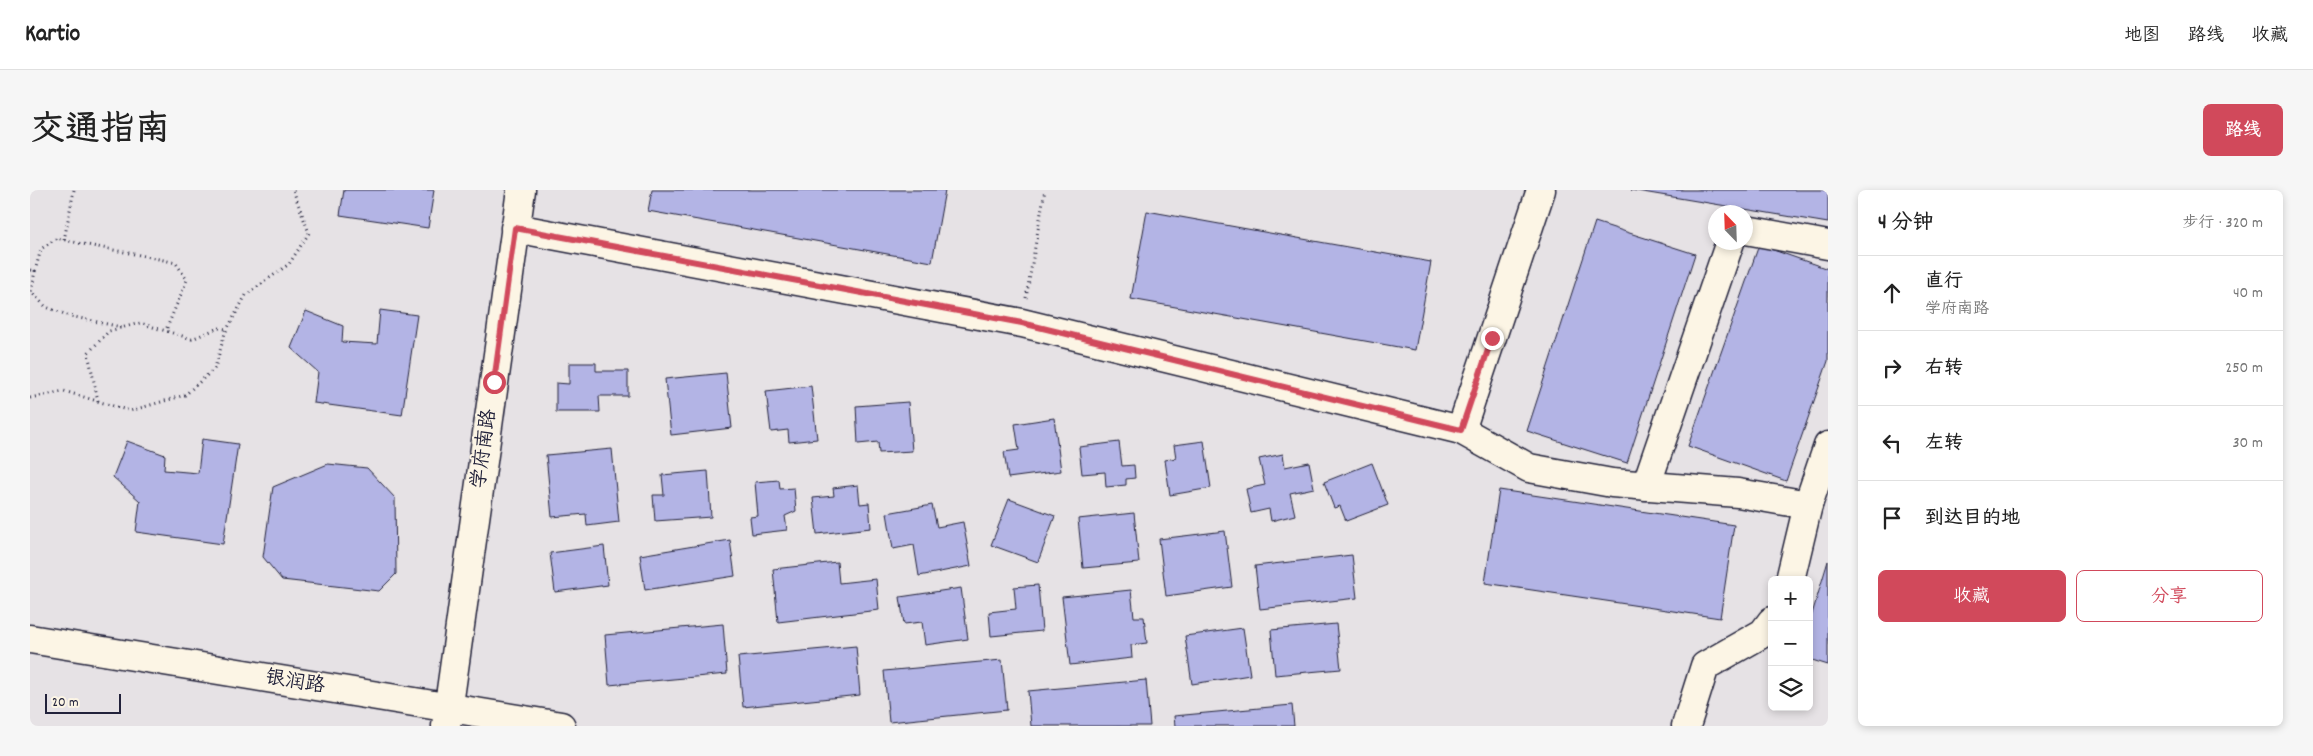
<!DOCTYPE html>
<html lang="zh">
<head>
<meta charset="utf-8">
<style>
  :root { --surface:#fff; --page:#f6f6f6; --text:#222; --muted:#767676; --line:#e0e0e0; --accent:#d1495b }
  body { margin:0; font-family:Dekko,"LXGW WenKai TC",sans-serif; background:var(--page); color:var(--text) }
  .controls { position:absolute; right:15px; bottom:15px; display:grid; overflow:hidden; border-radius:8px; box-shadow:0 2px 8px #0003 }
  .controls button { width:45px; height:45px; display:grid; place-items:center; padding:0; border:0; border-bottom:1px solid var(--line); background:var(--surface); color:var(--text); font:25px sans-serif }
  .compass { position:absolute; left:1678px; top:15px; width:45px; height:45px; border-radius:50%; background:var(--surface); box-shadow:0 2px 8px #0003; rotate:337deg }
  .scale { position:absolute; left:15px; bottom:12px; width:76px; box-sizing:border-box; padding-left:5px; border:2px solid #22223b; border-top:0; font-size:14px; line-height:18px; white-space:nowrap; color:#22223b; -webkit-text-stroke:4px #fcf5e5; paint-order:stroke }
  .stop { position:absolute; width:15px; height:15px; margin:-11px; border:4px solid #d1495b; border-radius:50%; background:#fff }
  .stop.end { background:#d1495b; border-color:#fff; box-shadow:0 1px 5px #0008 }
  .list { margin:0; padding:0; list-style:none }
  h2 { display:flex; justify-content:space-between; align-items:center; height:65px; margin:0; padding:0 20px; font-size:21px }
  h2 small { font-size:16px; font-weight:400; color:var(--muted) }
  .list li { display:grid; grid-template-columns:32px 1fr auto; gap:15px; align-items:center; box-sizing:border-box; height:75px; padding:0 20px; border-top:1px solid var(--line) }
  .list b { display:block; font-size:19px; white-space:nowrap }
  .list p { margin:0; font-size:16px; white-space:nowrap; color:var(--muted) }
  .list em { font-size:16px; font-style:normal; color:var(--muted) }
  .actions { display:flex; gap:10px; padding:15px 20px }
  .actions a { flex:1; padding:11px 0; border:1px solid var(--accent); border-radius:8px; text-align:center; font-size:18px; color:var(--accent) }
  .actions .main { background:var(--accent); color:#fff }
  .icon { flex:none; width:28px; height:28px; fill:none; stroke:currentColor; stroke-width:2; stroke-linecap:round; stroke-linejoin:round }
  .map { position:relative; flex:none; width:1798px; height:536px; overflow:hidden; border-radius:8px }
  header { display:flex; align-items:center; gap:30px; box-sizing:border-box; height:70px; padding:0 25px; background:var(--surface); border-bottom:1px solid var(--line) }
  header strong { font-size:24px }
  nav { display:flex; gap:28px; margin-inline-start:auto; font-size:18px }
  .intro { display:flex; align-items:center; justify-content:space-between; box-sizing:border-box; height:120px; padding:0 30px }
  h1 { margin:0; font-size:35px }
  .button { padding:12px 22px; border-radius:8px; background:var(--accent); color:#fff; font-size:18px; font-weight:700 }
  main { display:flex; gap:30px; padding:0 30px }
  aside { flex:1; background:var(--surface); border-radius:8px; box-shadow:0 2px 8px #0003 }
  .map>svg:first-child { display:block }
</style>
</head>
<body>
<header>
<strong>Kartio</strong>
<nav><a>地图</a><a>路线</a><a>收藏</a></nav>
</header>
<div class="intro"><h1>交通指南</h1><a class="button">路线</a></div>
<main>
<div class="map">
<svg width="1798" height="536" viewBox="0 0 1798 536">
  <rect width="100%" height="100%" fill="#e6e2e5"/>
  <filter id="ink" filterUnits="userSpaceOnUse"><feTurbulence type="fractalNoise" baseFrequency=".02" numOctaves="2"/><feDisplacementMap in="SourceGraphic" scale="10" xChannelSelector="R" yChannelSelector="G"/><feConvolveMatrix kernelMatrix="1 2 1 2 8 2 1 2 1" color-interpolation-filters="sRGB"/></filter>
  <g filter="url(#ink)">
    <g fill="#b3b4e5" stroke="#22223b">
      <polygon points="314,0 404,0 398,38 310,25"/>
      <polygon points="622,0 915,0 902,72 618,21"/>
      <polygon points="1601,0 1798,0 1798,33"/>
      <polygon points="1117,21 1401,72 1385,160 1101,109"/>
      <polygon points="1565,32 1665,64 1597,273 1497,241"/>
      <polygon points="1729,55 1798,79 1798,171 1756,291 1658,256"/>
      <polygon points="350,120 387,125 372,225 284,213 288,182 261,158 276,121 313,136 312,152 347,154"/>
      <polygon points="539,173 566,173 566,181 598,181 598,206 569,206 570,222 526,222 526,193 539,194"/>
      <polygon points="696,183 702,238 641,245 635,189"/>
      <polygon points="781,196 787,249 759,252 758,240 741,242 736,201"/>
      <polygon points="878,212 882,261 849,263 848,252 828,254 826,216"/>
      <polygon points="1024,228 1031,281 978,288 974,262 989,260 985,234"/>
      <polygon points="172,249 208,254 193,354 106,342 110,311 83,287 97,251 135,265 134,280 168,283"/>
      <polygon points="1174,251 1181,298 1140,305 1135,270 1146,268 1144,255"/>
      <polygon points="1089,252 1092,276 1104,275 1105,288 1096,289 1096,295 1076,297 1075,282 1052,284 1049,257"/>
      <polygon points="582,259 589,332 557,336 556,324 522,327 516,265"/>
      <polygon points="1253,264 1255,277 1279,272 1284,298 1260,303 1265,325 1241,331 1239,319 1221,323 1216,299 1235,295 1229,269"/>
      <polygon points="1342,273 1358,315 1316,331 1310,316 1304,318 1294,292"/>
      <polygon points="298,274 337,278 365,308 366,384 349,401 252,390 233,367 243,297"/>
      <polygon points="678,281 681,327 625,331 623,305 634,305 632,285"/>
      <polygon points="749,290 750,299 764,298 766,321 755,326 757,340 722,344 720,327 728,326 725,292"/>
      <polygon points="828,295 830,314 839,313 841,338 787,344 783,308 804,306 803,298"/>
      <polygon points="1469,300 1704,335 1690,428 1455,393"/>
      <polygon points="979,309 1025,326 1008,372 961,355"/>
      <polygon points="902,315 907,337 933,332 941,376 889,386 884,355 863,359 857,323"/>
      <polygon points="1104,323 1109,373 1053,378 1048,329"/>
      <polygon points="1195,341 1202,397 1136,406 1129,349"/>
      <polygon points="700,350 705,386 615,400 610,365"/>
      <polygon points="574,356 578,395 525,402 520,363"/>
      <polygon points="1322,365 1327,408 1230,419 1225,376"/>
      <polygon points="1798,371 1798,475 1779,469 1779,434"/>
      <polygon points="807,372 809,393 846,389 849,420 748,432 743,379"/>
      <polygon points="1008,395 1012,441 961,446 959,422 986,419 984,397"/>
      <polygon points="931,398 938,449 895,455 892,432 874,434 870,407"/>
      <polygon points="1101,400 1104,427 1114,427 1117,453 1101,455 1102,468 1040,475 1032,407"/>
      <polygon points="693,434 697,484 579,495 575,445"/>
      <polygon points="1306,434 1311,479 1245,485 1241,440"/>
      <polygon points="1213,438 1220,485 1162,494 1155,446"/>
      <polygon points="826,456 830,505 713,517 708,467"/>
      <polygon points="972,470 977,520 859,532 854,481"/>
      <polygon points="1116,490 1120,536 1001,536 998,501"/>
      <polygon points="1262,515 1264,536 1145,536 1144,526"/>
    </g>
    <g fill="none" stroke-linecap="round" stroke-linejoin="round">
      <defs>
        <g id="minor">
          <polyline points="485,38 992,133 1431,240 1499,278 1582,293 1708,303 1778,315 1798,256"/>
          <polyline points="1716,40 1798,55"/>
          <polyline points="1431,240 1511,0"/>
          <polyline points="1616,296 1700,52"/>
          <polyline points="1760,390 1778,315"/>
          <polyline points="0,449 531,536"/>
          <polyline points="416,536 491,0"/>
          <polyline points="1656,536 1675,476 1733,443 1742,431"/>
        </g>
      </defs>
      <use href="#minor" stroke="#22223b" stroke-width="31"/>
      <g stroke="#22223b" stroke-width="3" stroke-dasharray="1 4" stroke-linecap="butt">
        <polyline points="34,50 44,0"/>
        <polyline points="0,80 5,81 1,102 16,117 40,126 91,137"/>
        <path d="M5,81L11,59L27,48C66,58 106,63 146,73L157,90L136,140"/>
        <polyline points="996,108 1015,0"/>
        <polyline points="0,208 34,201 100,221 155,205 185,178 195,143 216,105 259,74 279,43 263,0"/>
        <polyline points="68,211 58,163 79,141 110,133 162,149 188,138 197,139"/>
      </g>
      <use href="#minor" stroke="#fcf5e5" stroke-width="28"/>
    </g>
  </g>
  <g fill="none" stroke-linecap="round" stroke-linejoin="round" filter="url(#ink)">
    <polyline stroke="#d1495b" stroke-width="6" points="464,192 485,38 992,133 1431,240 1462,148"/>
  </g>
  <g text-anchor="middle" dominant-baseline="central" stroke-width="4" stroke-linejoin="round" paint-order="stroke">
    <g font-size="20" fill="#22223b" stroke="#fcf5e5">
      <text transform="translate(455 259) rotate(-82)">学府南路</text>
      <text transform="translate(265 493) rotate(9)">银润路</text>
    </g>
  </g>
</svg>
<div class="controls">
<button>+</button>
<button>−</button>
<button><svg class="icon" aria-label="layers" viewBox="0 0 24 24"><path d="M12 4l9 5-9 5-9-5zM3 14l9 5 9-5"/></svg></button>
</div>
<svg class="compass" viewBox="-18 -18 36 36"><path d="M0-13l5 13h-10z" fill="#e53935"/><path d="M0 13l5-13h-10z" fill="#767676"/></svg>
<div class="scale">20 m</div>
<div class="stop" style="left:464px;top:192px"></div>
<div class="stop end" style="left:1462px;top:148px"></div>
</div>
<aside>
<h2>4 分钟<small>步行 · 320 m</small></h2>
<ul class="list">
<li><svg class="icon" aria-label="ahead" viewBox="0 0 24 24"><path d="M12 20V5M6 11l6-6 6 6"/></svg><div><b>直行</b><p>学府南路</p></div><em>40 m</em></li>
<li><svg class="icon" aria-label="right" viewBox="0 0 24 24"><path d="M7 20v-9h11M14 6l5 5-5 5"/></svg><div><b>右转</b></div><em>250 m</em></li>
<li><svg class="icon" aria-label="left" viewBox="0 0 24 24"><path d="M17 20v-9H6M10 6l-5 5 5 5"/></svg><div><b>左转</b></div><em>30 m</em></li>
<li><svg class="icon" aria-label="arrive" viewBox="0 0 24 24"><path d="M6 21V4h12l-3 4 3 4H6"/></svg><div><b>到达目的地</b></div></li>
</ul>
<div class="actions"><a class="main">收藏</a><a>分享</a></div>
</aside>
</main>
</body>
</html>
